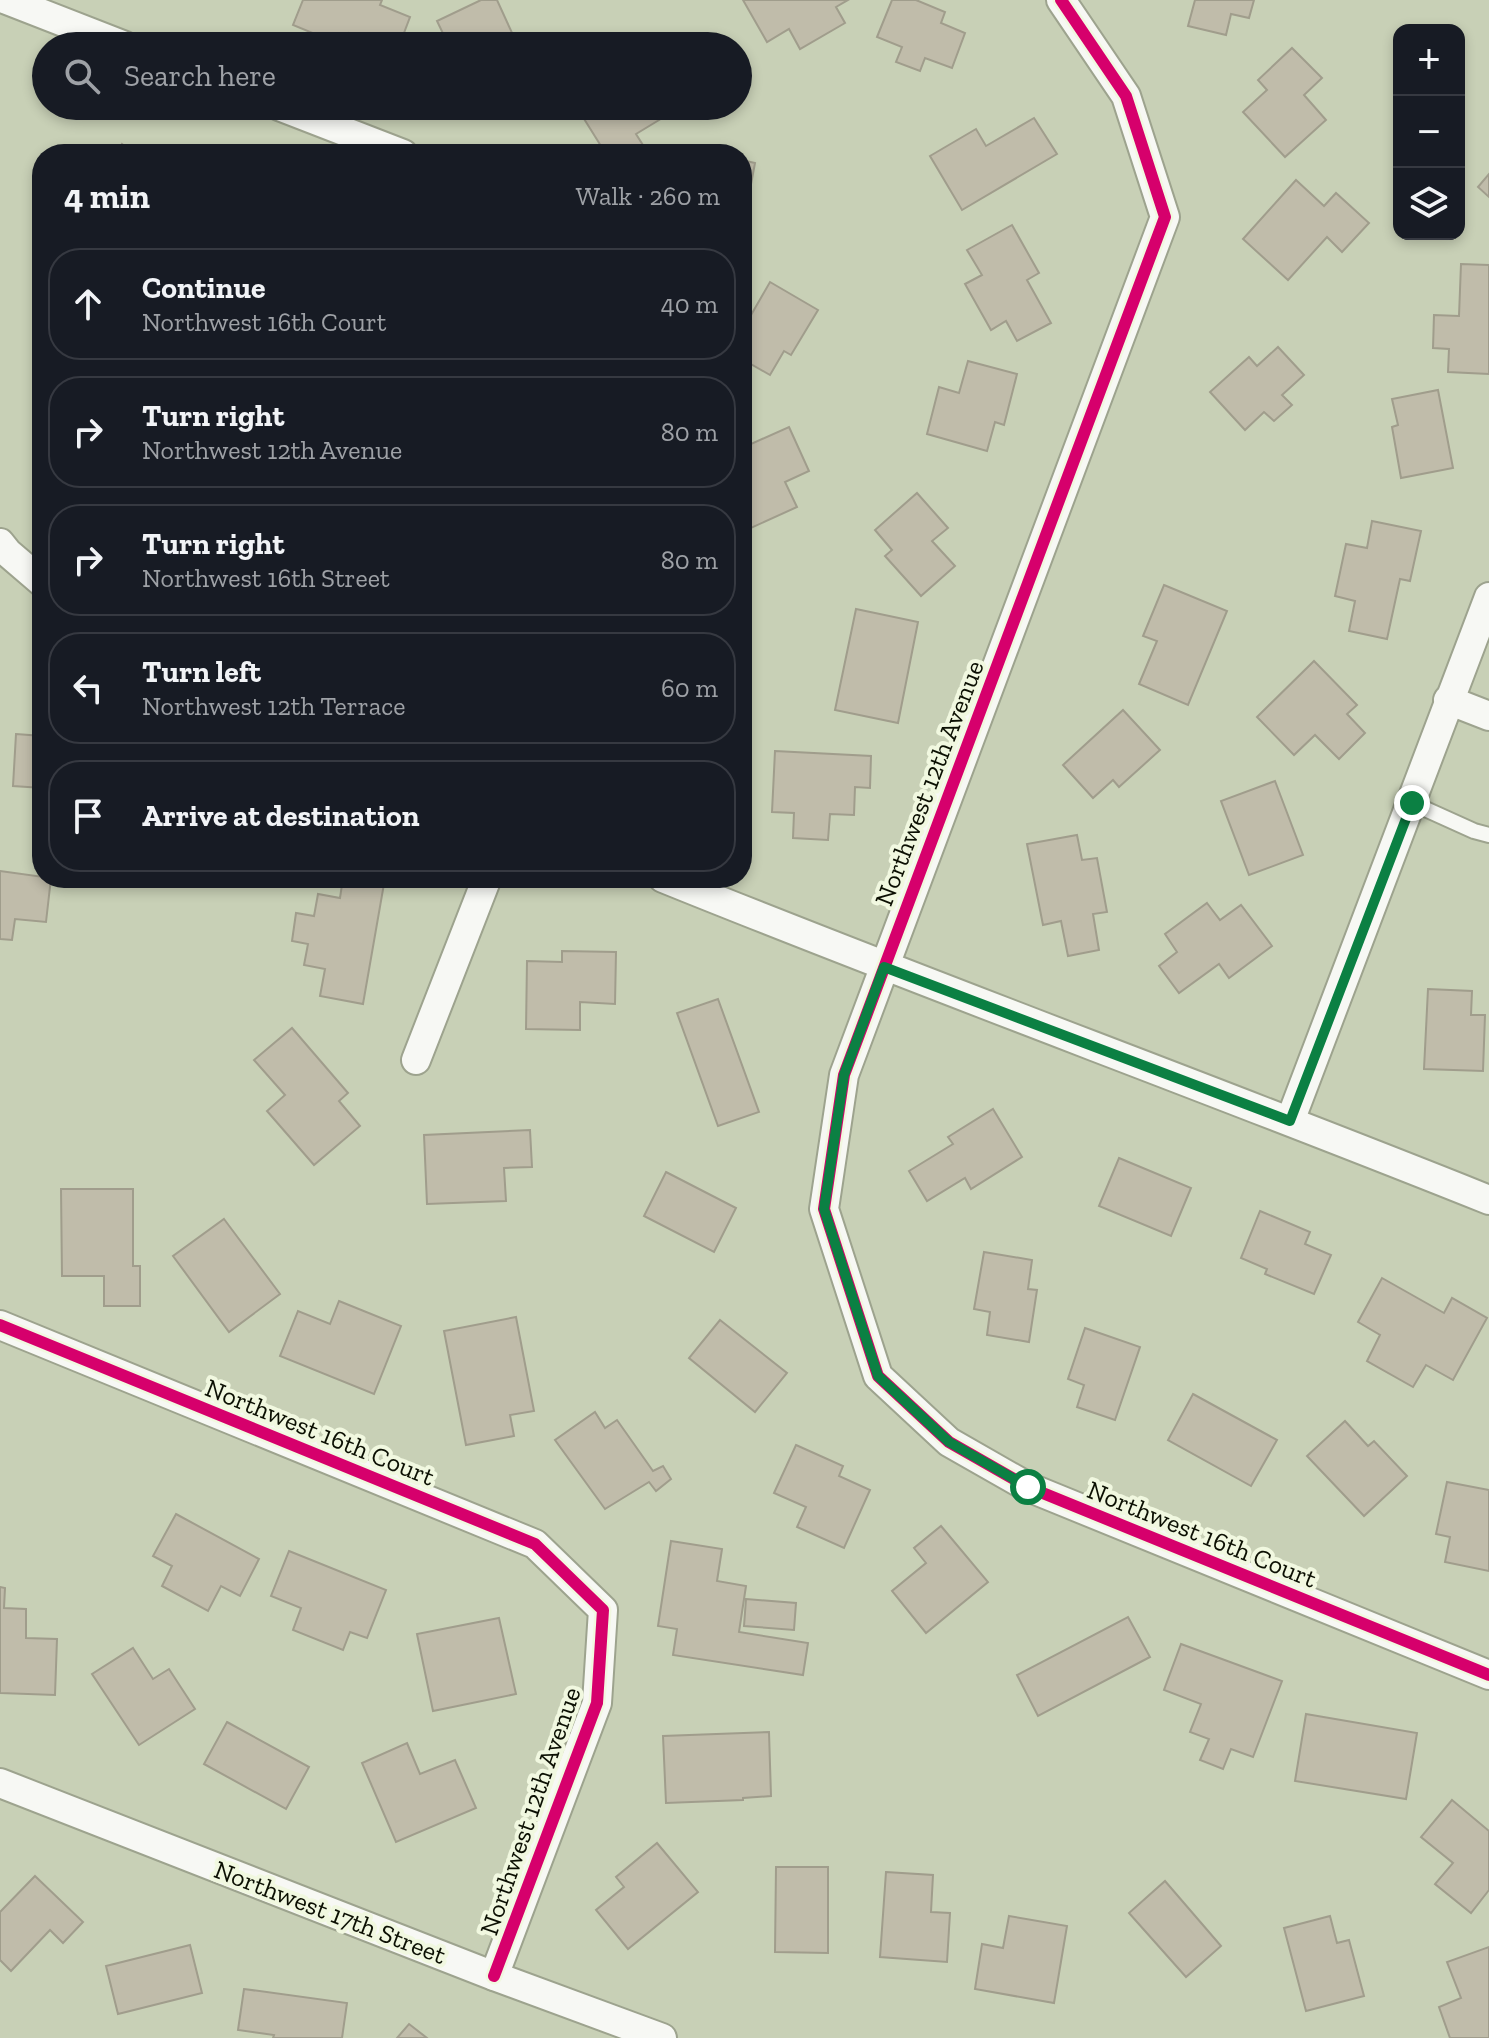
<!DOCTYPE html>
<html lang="en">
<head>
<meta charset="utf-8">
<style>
  :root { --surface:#171b24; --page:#242831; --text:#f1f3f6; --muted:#9ea1a6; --line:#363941 }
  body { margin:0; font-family:"Zilla Slab",serif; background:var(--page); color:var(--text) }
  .controls { position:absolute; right:24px; top:24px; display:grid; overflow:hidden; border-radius:16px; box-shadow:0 4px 12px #0003 }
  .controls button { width:72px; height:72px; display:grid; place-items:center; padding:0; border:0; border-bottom:2px solid var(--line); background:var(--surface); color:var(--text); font:40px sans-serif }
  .stop { position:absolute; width:24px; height:24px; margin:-18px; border:6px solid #0b8043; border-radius:50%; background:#fff }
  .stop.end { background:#0b8043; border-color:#fff; box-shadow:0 2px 8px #0008 }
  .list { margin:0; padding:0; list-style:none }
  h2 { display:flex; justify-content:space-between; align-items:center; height:104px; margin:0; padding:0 32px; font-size:34px }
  h2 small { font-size:26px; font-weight:400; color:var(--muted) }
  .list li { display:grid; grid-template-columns:52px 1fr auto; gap:24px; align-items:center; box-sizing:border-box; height:112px; margin:0 16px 16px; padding:0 16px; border:2px solid var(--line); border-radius:32px }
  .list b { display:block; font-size:30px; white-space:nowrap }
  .list p { margin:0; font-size:26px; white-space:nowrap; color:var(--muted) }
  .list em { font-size:26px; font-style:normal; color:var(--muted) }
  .icon { flex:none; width:44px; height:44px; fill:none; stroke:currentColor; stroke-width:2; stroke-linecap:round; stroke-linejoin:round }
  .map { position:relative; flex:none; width:1489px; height:2038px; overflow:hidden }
  .search { position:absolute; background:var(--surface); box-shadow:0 4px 12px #0003; left:32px; top:32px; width:720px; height:88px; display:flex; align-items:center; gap:20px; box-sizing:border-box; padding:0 28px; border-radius:44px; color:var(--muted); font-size:30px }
  .panel { position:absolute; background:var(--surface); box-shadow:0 4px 12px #0003; left:32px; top:144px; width:720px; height:744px; border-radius:32px }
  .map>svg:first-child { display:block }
</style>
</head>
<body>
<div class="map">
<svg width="1489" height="2038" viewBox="0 0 1489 2038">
  <rect width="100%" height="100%" fill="#c8d0b6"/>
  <g fill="#c0bcaa" stroke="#a09d8c" stroke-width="2">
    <polygon points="303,0 382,0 380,5 410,17 399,46 383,46 349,33 344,46 293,25"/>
    <polygon points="481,0 497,0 518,46 449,46 437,21"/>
    <polygon points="743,0 848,0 836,7 845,23 800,49 789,29 767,42"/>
    <polygon points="892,0 916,0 945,12 941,23 965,33 952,68 925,58 920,71 896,62 902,47 877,37"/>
    <polygon points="1195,0 1254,0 1249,18 1231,14 1226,35 1188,26"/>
    <polygon points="1292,48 1322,78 1304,95 1326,120 1285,157 1243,112 1267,90 1258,80"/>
    <polygon points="576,106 657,106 664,117 636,134 648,153 606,154"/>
    <polygon points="1034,118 1057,154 962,210 930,156 976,129 986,146"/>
    <polygon points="122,144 136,154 115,154"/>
    <polygon points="742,160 755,163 742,232"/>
    <polygon points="1489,174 1489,197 1478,187"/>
    <polygon points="1296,180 1324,206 1336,193 1369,223 1342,252 1327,237 1288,280 1243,239"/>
    <polygon points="1012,225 1039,273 1027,280 1051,323 1017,341 1006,321 991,330 965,284 982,275 967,250"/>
    <polygon points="1461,264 1489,265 1489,374 1448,372 1449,349 1433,348 1434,315 1459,316"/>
    <polygon points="770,282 818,310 791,355 784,351 770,375 742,359 742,346 750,333 743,329"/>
    <polygon points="1278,347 1304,375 1282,395 1292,405 1274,421 1264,412 1245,430 1210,392 1249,357 1257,366"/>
    <polygon points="968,361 1017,374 1004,425 995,422 987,451 927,434 939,387 959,393"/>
    <polygon points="1438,390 1453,468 1401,478 1392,427 1398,425 1392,399"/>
    <polygon points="789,427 809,471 785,482 797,507 742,532 742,465 747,463 742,448"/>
    <polygon points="917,493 948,528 932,541 955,566 921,596 885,556 892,550 875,530"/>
    <polygon points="1372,521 1421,531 1410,581 1400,579 1387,639 1349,631 1355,601 1335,596 1346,544 1367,548"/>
    <polygon points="1164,585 1227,611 1188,705 1139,684 1157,641 1143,636"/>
    <polygon points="856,609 918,622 898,723 835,710"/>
    <polygon points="1314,661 1357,705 1347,714 1365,733 1339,759 1315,735 1294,755 1257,717"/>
    <polygon points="1123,710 1160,750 1119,787 1113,780 1093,798 1063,765"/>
    <polygon points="16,734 42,736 42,788 13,786"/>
    <polygon points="775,751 871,756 870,788 855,787 854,815 830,814 828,840 793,838 794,813 772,812"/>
    <polygon points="1275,781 1303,855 1249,875 1221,801"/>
    <polygon points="1077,835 1082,860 1097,858 1107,912 1093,914 1099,950 1068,956 1061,921 1043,925 1027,844"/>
    <polygon points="0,871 51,878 46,922 15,919 12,940 0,939"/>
    <polygon points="343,878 385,878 363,1004 320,996 325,969 304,965 308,944 292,941 296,913 314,916 318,894 340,898"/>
    <polygon points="1207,903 1220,920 1241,905 1272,946 1229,978 1219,964 1179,993 1159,966 1177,952 1165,934"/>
    <polygon points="562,951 616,952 615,1004 580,1002 580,1030 526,1029 527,961 562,962"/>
    <polygon points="1428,989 1472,991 1471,1015 1485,1015 1483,1071 1424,1069"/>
    <polygon points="718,999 759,1112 718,1126 677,1013"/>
    <polygon points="292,1028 348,1093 339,1101 360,1126 314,1165 267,1111 285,1095 254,1060"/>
    <polygon points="993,1109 1022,1157 971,1189 965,1178 927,1201 909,1171 953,1144 948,1137"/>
    <polygon points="530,1130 532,1167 504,1168 506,1201 427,1204 424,1135"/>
    <polygon points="1119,1158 1191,1188 1171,1236 1099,1206"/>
    <polygon points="666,1172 736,1208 714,1252 644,1216"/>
    <polygon points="61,1189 133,1189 133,1266 140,1266 140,1306 104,1306 104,1276 62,1276"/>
    <polygon points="1260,1211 1310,1232 1305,1244 1331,1255 1314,1294 1265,1274 1267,1269 1241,1258"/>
    <polygon points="224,1219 280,1294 229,1332 173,1256"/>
    <polygon points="984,1252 1032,1260 1028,1289 1037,1290 1029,1342 987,1335 990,1312 974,1309"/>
    <polygon points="1382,1278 1444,1313 1452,1298 1487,1318 1453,1380 1426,1365 1413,1387 1367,1361 1380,1335 1358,1322"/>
    <polygon points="339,1301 401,1326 374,1394 280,1356 298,1311 330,1324"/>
    <polygon points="516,1317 534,1411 510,1415 514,1436 466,1445 444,1331"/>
    <polygon points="720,1320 787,1373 755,1412 689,1358"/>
    <polygon points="1085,1328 1140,1347 1115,1420 1077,1407 1084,1385 1068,1379"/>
    <polygon points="1193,1394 1277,1440 1251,1486 1168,1440"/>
    <polygon points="595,1412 605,1428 617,1420 653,1471 663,1466 671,1479 656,1491 649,1482 605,1509 555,1440"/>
    <polygon points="1345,1421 1368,1446 1374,1441 1407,1476 1364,1516 1307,1456"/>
    <polygon points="796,1445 843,1466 839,1476 870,1490 844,1548 797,1527 806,1507 774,1493"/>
    <polygon points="1447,1482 1489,1490 1489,1571 1445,1562 1450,1537 1436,1534"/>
    <polygon points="176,1514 259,1559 240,1596 221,1586 208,1611 162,1586 172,1566 153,1556"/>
    <polygon points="941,1526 988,1582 926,1633 892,1591 926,1563 914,1548"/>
    <polygon points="671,1541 722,1549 717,1581 746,1586 739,1632 808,1643 803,1675 673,1655 677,1629 658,1626"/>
    <polygon points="289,1551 386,1590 367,1638 350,1632 343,1650 293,1630 301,1608 271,1596"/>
    <polygon points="0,1587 5,1588 4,1608 26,1609 26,1638 57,1639 55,1695 0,1693"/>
    <polygon points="746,1599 796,1603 794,1630 744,1626"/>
    <polygon points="1128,1617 1150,1657 1038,1716 1017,1675"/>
    <polygon points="499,1618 516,1694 433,1711 417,1634"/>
    <polygon points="1181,1644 1282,1681 1253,1757 1231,1749 1223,1769 1200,1760 1209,1739 1190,1732 1201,1704 1164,1690"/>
    <polygon points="133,1648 153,1679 169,1669 195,1709 139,1745 92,1674"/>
    <polygon points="1306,1714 1417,1733 1406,1799 1295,1781"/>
    <polygon points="227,1722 309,1767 286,1809 204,1764"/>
    <polygon points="769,1732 771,1796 743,1798 743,1800 666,1803 663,1736"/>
    <polygon points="407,1743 420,1774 455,1760 476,1808 396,1842 362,1763"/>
    <polygon points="1452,1800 1489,1831 1489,1890 1471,1913 1435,1884 1453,1863 1421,1837"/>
    <polygon points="657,1843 698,1892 628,1949 596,1910 624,1887 616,1877"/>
    <polygon points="776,1867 828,1867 828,1953 775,1952"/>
    <polygon points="886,1872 933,1875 931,1912 950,1913 947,1962 880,1957"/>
    <polygon points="35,1876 83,1922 63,1943 50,1930 11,1971 0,1960 0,1912"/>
    <polygon points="1165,1881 1221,1946 1186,1977 1129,1913"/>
    <polygon points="1009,1916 1067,1926 1054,2003 975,1989 982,1944 1003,1948"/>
    <polygon points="1330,1916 1337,1943 1349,1940 1364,1996 1306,2011 1284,1928"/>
    <polygon points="190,1945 202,1993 118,2014 106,1966"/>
    <polygon points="1489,1947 1489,2038 1450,2038 1439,2007 1461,1998 1447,1962"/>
    <polygon points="244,1989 347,2003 342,2038 273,2038 274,2035 238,2030"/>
    <polygon points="409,2024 427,2038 397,2038"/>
  </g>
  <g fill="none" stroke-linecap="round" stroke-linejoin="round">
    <defs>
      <polyline id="lane" points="1412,803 1474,831 1489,835"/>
      <g id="street">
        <polyline points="7,0 125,46"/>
        <polyline points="1061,0 1126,96 1165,217 844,1075 824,1209 878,1376 949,1442 1028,1487 1489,1675"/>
        <polyline points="279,106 403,154"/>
        <polyline points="0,543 8,553 42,582"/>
        <polyline points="1448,700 1489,716"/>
        <path d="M663,878C937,989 1215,1090 1489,1200"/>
        <polyline points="416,1060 487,878"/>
        <polyline points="1290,1121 1489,597"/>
        <polyline points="0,1325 535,1544 603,1610 597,1703 494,1976"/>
        <polyline points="0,1783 494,1976 662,2038"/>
      </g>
    </defs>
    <use href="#lane" stroke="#9da38e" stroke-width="18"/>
    <use href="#street" stroke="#9da38e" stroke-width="32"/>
    <use href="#lane" stroke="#f7f8f4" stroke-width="14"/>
    <use href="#street" stroke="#f7f8f4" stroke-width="28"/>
    <defs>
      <g id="cycleway">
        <polyline points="1061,0 1126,96 1165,217 844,1075 824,1209 878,1376 949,1442 1028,1487 1489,1675"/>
        <polyline points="0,1325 535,1544 603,1610 597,1703 494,1976"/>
      </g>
    </defs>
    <use href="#cycleway" stroke="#f1f8e0" stroke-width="17"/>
    <use href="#cycleway" stroke="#d6006c" stroke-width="12"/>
  </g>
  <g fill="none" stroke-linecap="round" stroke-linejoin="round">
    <polyline stroke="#0b8043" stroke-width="10" points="1028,1487 949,1442 878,1376 824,1209 844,1075 884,967 1290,1121 1412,803"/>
  </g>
  <g text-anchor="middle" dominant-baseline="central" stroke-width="8" stroke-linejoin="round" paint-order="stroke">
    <g font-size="26" fill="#0b0f02" stroke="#f1f8e0">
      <text transform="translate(929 783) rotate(-69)">Northwest 12th Avenue</text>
      <text transform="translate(320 1432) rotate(22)">Northwest 16th Court</text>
      <text transform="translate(1202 1534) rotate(22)">Northwest 16th Court</text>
      <text transform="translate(530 1811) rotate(-71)">Northwest 12th Avenue</text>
      <text transform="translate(330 1912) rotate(21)">Northwest 17th Street</text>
    </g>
  </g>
</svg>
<div class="controls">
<button>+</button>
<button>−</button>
<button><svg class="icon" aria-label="layers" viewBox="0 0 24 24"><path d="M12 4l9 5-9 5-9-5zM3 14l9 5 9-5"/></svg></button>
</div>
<div class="stop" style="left:1028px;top:1487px"></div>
<div class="stop end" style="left:1412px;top:803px"></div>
<div class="search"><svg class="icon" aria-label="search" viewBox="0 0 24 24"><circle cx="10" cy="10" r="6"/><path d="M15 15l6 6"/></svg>Search here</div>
<section class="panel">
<h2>4 min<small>Walk · 260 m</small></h2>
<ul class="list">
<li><svg class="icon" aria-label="ahead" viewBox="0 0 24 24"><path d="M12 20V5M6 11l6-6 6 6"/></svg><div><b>Continue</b><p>Northwest 16th Court</p></div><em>40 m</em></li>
<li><svg class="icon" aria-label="right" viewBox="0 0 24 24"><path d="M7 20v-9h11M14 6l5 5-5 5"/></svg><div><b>Turn right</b><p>Northwest 12th Avenue</p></div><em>80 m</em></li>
<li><svg class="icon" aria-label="right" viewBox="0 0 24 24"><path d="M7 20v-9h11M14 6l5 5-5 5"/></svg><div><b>Turn right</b><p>Northwest 16th Street</p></div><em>80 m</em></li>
<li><svg class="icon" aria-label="left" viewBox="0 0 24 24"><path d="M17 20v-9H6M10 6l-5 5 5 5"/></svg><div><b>Turn left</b><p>Northwest 12th Terrace</p></div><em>60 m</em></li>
<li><svg class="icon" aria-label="arrive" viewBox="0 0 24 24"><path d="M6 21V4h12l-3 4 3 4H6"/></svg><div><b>Arrive at destination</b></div></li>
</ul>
</section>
</div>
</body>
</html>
